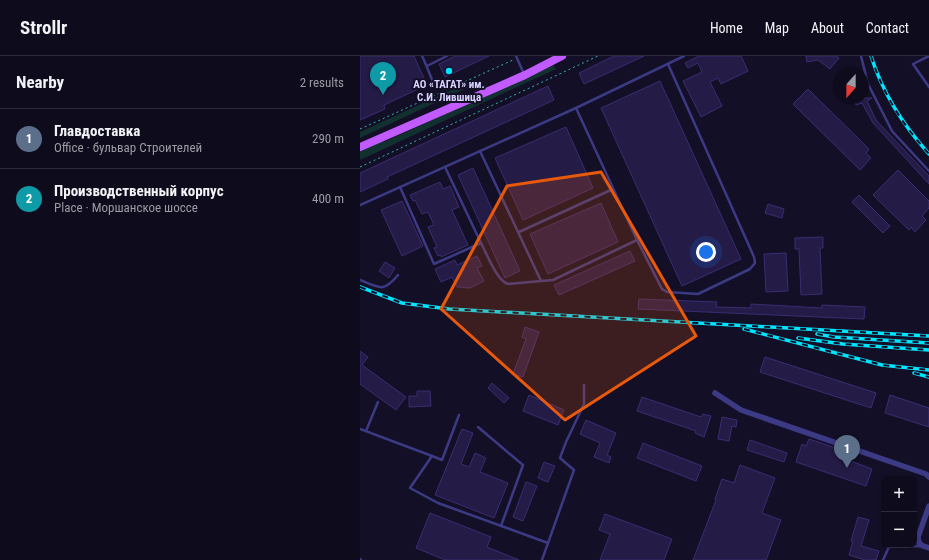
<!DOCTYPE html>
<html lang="en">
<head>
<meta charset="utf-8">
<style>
  :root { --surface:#0e0b1c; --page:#1c1929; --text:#f1f3f6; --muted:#9b9ba3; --line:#2e2b3b; --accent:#00e5ff }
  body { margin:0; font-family:"Roboto Condensed",sans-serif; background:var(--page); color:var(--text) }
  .controls { position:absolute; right:12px; bottom:12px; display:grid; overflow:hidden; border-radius:8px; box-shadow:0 1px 3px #0004 }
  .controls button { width:36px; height:36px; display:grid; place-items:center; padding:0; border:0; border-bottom:1px solid var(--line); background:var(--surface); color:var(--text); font:20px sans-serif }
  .compass { position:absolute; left:473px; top:12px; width:36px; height:36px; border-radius:50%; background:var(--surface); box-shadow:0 1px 3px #0004; rotate:201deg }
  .you { position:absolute; left:346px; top:196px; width:14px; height:14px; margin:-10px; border:3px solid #fff; border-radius:50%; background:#1a73e8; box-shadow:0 0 0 6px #1a73e833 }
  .badge { display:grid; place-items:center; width:26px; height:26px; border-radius:50%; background:var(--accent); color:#fff; font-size:13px; font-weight:700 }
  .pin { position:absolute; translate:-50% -33px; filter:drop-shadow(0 1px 2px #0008) }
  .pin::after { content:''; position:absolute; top:21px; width:14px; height:12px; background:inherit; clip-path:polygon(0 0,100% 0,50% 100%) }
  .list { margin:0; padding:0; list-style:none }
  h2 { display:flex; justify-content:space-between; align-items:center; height:52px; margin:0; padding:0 16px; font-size:17px }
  h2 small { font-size:13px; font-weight:400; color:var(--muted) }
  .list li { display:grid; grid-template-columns:26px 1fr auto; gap:12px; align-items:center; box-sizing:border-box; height:60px; padding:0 16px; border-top:1px solid var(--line) }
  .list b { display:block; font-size:15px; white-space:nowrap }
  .list p { margin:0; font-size:13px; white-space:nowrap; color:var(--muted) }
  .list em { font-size:13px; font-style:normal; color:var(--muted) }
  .map { position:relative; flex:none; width:569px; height:504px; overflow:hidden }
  header { display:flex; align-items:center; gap:24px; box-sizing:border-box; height:56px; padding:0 20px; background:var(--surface); border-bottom:1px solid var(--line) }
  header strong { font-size:19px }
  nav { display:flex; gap:22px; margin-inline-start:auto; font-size:14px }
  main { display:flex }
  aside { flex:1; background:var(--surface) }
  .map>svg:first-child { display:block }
</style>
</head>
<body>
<header>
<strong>Strollr</strong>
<nav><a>Home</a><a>Map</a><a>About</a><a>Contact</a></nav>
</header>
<main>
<aside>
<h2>Nearby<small>2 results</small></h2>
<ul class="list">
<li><span class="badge" style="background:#5c6f8a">1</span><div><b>Главдоставка</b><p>Office · бульвар Строителей</p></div><em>290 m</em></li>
<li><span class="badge" style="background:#0f9aa8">2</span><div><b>Производственный корпус</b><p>Place · Моршанское шоссе</p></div><em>400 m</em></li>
</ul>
</aside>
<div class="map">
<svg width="569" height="504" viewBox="0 0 569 504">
  <rect width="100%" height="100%" fill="#130f26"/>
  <g fill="#12302f">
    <polygon points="192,8 196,13 0,104 0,94 22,84 24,86 178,16"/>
    <polygon points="111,25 113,29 0,82 0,76"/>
  </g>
  <g fill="#241b47" stroke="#3b2d73">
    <polygon points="0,0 54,0 67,29 24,49 25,53 0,64"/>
    <polygon points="95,0 129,0 85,21 79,8"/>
    <polygon points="254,0 284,0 224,28 219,17"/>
    <polygon points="339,0 381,0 388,15 361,28 358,22 350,26 362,50 341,61 323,25 342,16 338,7 328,12 325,7"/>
    <polygon points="446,0 476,0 479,2 470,13 458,4 447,6"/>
    <polygon points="300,25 381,203 322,230 241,52"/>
    <polygon points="188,30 194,44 27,121 28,123 0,136 0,117"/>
    <polygon points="448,33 509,93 506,97 511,102 500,114 433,48"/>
    <polygon points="493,42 512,42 507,45 516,64 569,120 569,128 513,67 502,47 496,49"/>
    <polygon points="206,71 233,132 163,164 135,102"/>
    <polygon points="113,112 160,215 145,222 98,119"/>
    <polygon points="538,114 569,145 569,152 562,160 566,164 555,176 551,171 549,174 513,139"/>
    <polygon points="80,126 83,133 90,130 99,151 92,154 108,189 81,201 81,199 78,200 74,192 77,191 68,171 74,169 68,156 62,158 55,144 53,145 50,139"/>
    <polygon points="499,139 530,170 523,177 492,146"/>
    <polygon points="42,145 63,190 42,200 21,154"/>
    <polygon points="241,147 258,186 188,218 170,178"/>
    <polygon points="408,148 424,153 422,162 405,157"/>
    <polygon points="463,181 463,192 460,192 462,238 441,239 439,193 435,193 435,182"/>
    <polygon points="270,195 275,205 199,239 194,229"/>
    <polygon points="426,197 428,235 406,236 404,198"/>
    <polygon points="117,200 122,210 117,212 124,225 110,232 97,231 92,221 81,226 75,213 95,204 97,209"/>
    <polygon points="25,206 35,212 29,222 19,215"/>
    <polygon points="279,243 357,246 356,251 391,252 391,248 462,252 462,249 505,251 504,263 278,253"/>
    <polygon points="165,271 179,276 163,321 153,318 166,283 162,281"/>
    <polygon points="0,295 8,301 2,309 46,341 36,354 0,328"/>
    <polygon points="405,301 516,337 511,352 400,316"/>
    <polygon points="132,327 149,342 144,347 128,332"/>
    <polygon points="57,335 70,335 71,350 49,351 49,340 57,340"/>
    <polygon points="169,339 204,354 198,369 163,355"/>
    <polygon points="530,339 569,352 569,371 525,357"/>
    <polygon points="282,341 341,361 343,358 351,360 344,381 335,377 336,375 277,355"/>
    <polygon points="362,361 377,364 376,371 372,370 369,385 358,383"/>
    <polygon points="226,364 256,377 247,399 251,401 249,407 234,401 240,387 220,378"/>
    <polygon points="102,373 113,377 101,408 109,411 115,397 126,402 120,416 148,427 134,462 75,439"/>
    <polygon points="449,383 494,398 491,405 512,413 506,430 436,406 442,388 446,390"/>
    <polygon points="390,384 427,397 424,406 387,394"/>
    <polygon points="283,387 342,410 336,425 277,402"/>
    <polygon points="184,406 195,410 188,426 178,422"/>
    <polygon points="380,409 415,422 402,457 421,464 406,504 333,504 356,444 355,443 362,423 374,427"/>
    <polygon points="166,426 177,430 163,465 153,461"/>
    <polygon points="70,457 131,481 127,491 159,504 85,504 56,492"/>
    <polygon points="245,458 312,483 304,504 240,504 250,478 239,474"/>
    <polygon points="498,461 509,464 501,490 519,495 516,504 505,504 489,499 493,485 491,485"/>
  </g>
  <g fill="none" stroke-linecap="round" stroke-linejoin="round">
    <g stroke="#2fb8b0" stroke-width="1" stroke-dasharray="2 3" stroke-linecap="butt">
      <polyline points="0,73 153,4"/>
      <polyline points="0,111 238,0"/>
    </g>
    <g stroke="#3d3a85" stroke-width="2.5">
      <path d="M62,0C67,10 70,20 75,30"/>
      <polyline points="156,0 164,18"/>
      <polyline points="501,0 508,28 532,75 569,115"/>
      <polyline points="569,0 553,8 569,31"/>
      <polyline points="67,10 87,0"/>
      <polyline points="120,95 181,225 193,224 277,184 216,52"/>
      <polyline points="40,131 74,208 121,187 85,111"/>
      <polyline points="0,149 216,52 324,0"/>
      <polyline points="159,176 253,133"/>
      <polyline points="277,184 302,233 307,236 338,238 390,213 395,207 394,201 308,8"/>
      <path d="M121,187C127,198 137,225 148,228L181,225"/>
      <path d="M0,224C20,232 23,237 38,219"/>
      <polyline points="118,371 163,409 141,470"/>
      <polyline points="0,373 72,400 50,432 78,447 188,487"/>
      <polyline points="6,375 18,346"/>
      <polyline points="72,400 82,404 99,359"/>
      <polyline points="0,503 1,504"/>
      <polyline points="182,504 214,414 200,402 206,386 224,348 224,329"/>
      <polyline points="523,504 529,491 562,490"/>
    </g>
    <g stroke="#3d3a85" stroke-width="5.5">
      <polyline points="355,337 381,354 566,418 569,421"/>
      <polyline points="569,450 558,481 559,487 563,490 569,492"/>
    </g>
    <polyline stroke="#c25bff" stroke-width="8" points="0,91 165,19 202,0"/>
    <defs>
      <g id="rail">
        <path d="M511,0C523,38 542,68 569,98"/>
        <polyline points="0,231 42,247 89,253 569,280"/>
        <polyline points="384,273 522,309 569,314"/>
        <polyline points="457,278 474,281 569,287"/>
        <polyline points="438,282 483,288 569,294"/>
        <polyline points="554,317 569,321"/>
      </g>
    </defs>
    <use href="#rail" stroke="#00e5ff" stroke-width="3.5"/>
    <use href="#rail" stroke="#130f26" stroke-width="2" stroke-dasharray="6" stroke-linecap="butt"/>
  </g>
  <path fill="#e8590c" fill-opacity="0.2" stroke="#e8590c" stroke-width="3" stroke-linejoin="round" d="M241,116L336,280L205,364L81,253L147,130Z"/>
  <circle fill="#00e5ff" stroke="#130f26" stroke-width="1.5" cx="89" cy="15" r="4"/>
  <g text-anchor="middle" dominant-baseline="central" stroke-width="4" stroke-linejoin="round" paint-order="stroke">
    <g font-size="11" font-weight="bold" fill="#d9d4ff" stroke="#130f26">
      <text x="89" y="28">АО «ТАГАТ» им.<tspan x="89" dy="13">С.И. Лившица</tspan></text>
    </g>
  </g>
</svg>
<div class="controls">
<button>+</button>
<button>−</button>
</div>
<svg class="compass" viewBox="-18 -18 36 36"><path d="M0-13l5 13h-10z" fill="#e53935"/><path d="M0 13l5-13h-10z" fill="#9b9ba3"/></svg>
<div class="you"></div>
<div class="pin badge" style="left:487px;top:412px;background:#5c6f8a">1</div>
<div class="pin badge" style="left:23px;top:39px;background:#0f9aa8">2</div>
</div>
</main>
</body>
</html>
